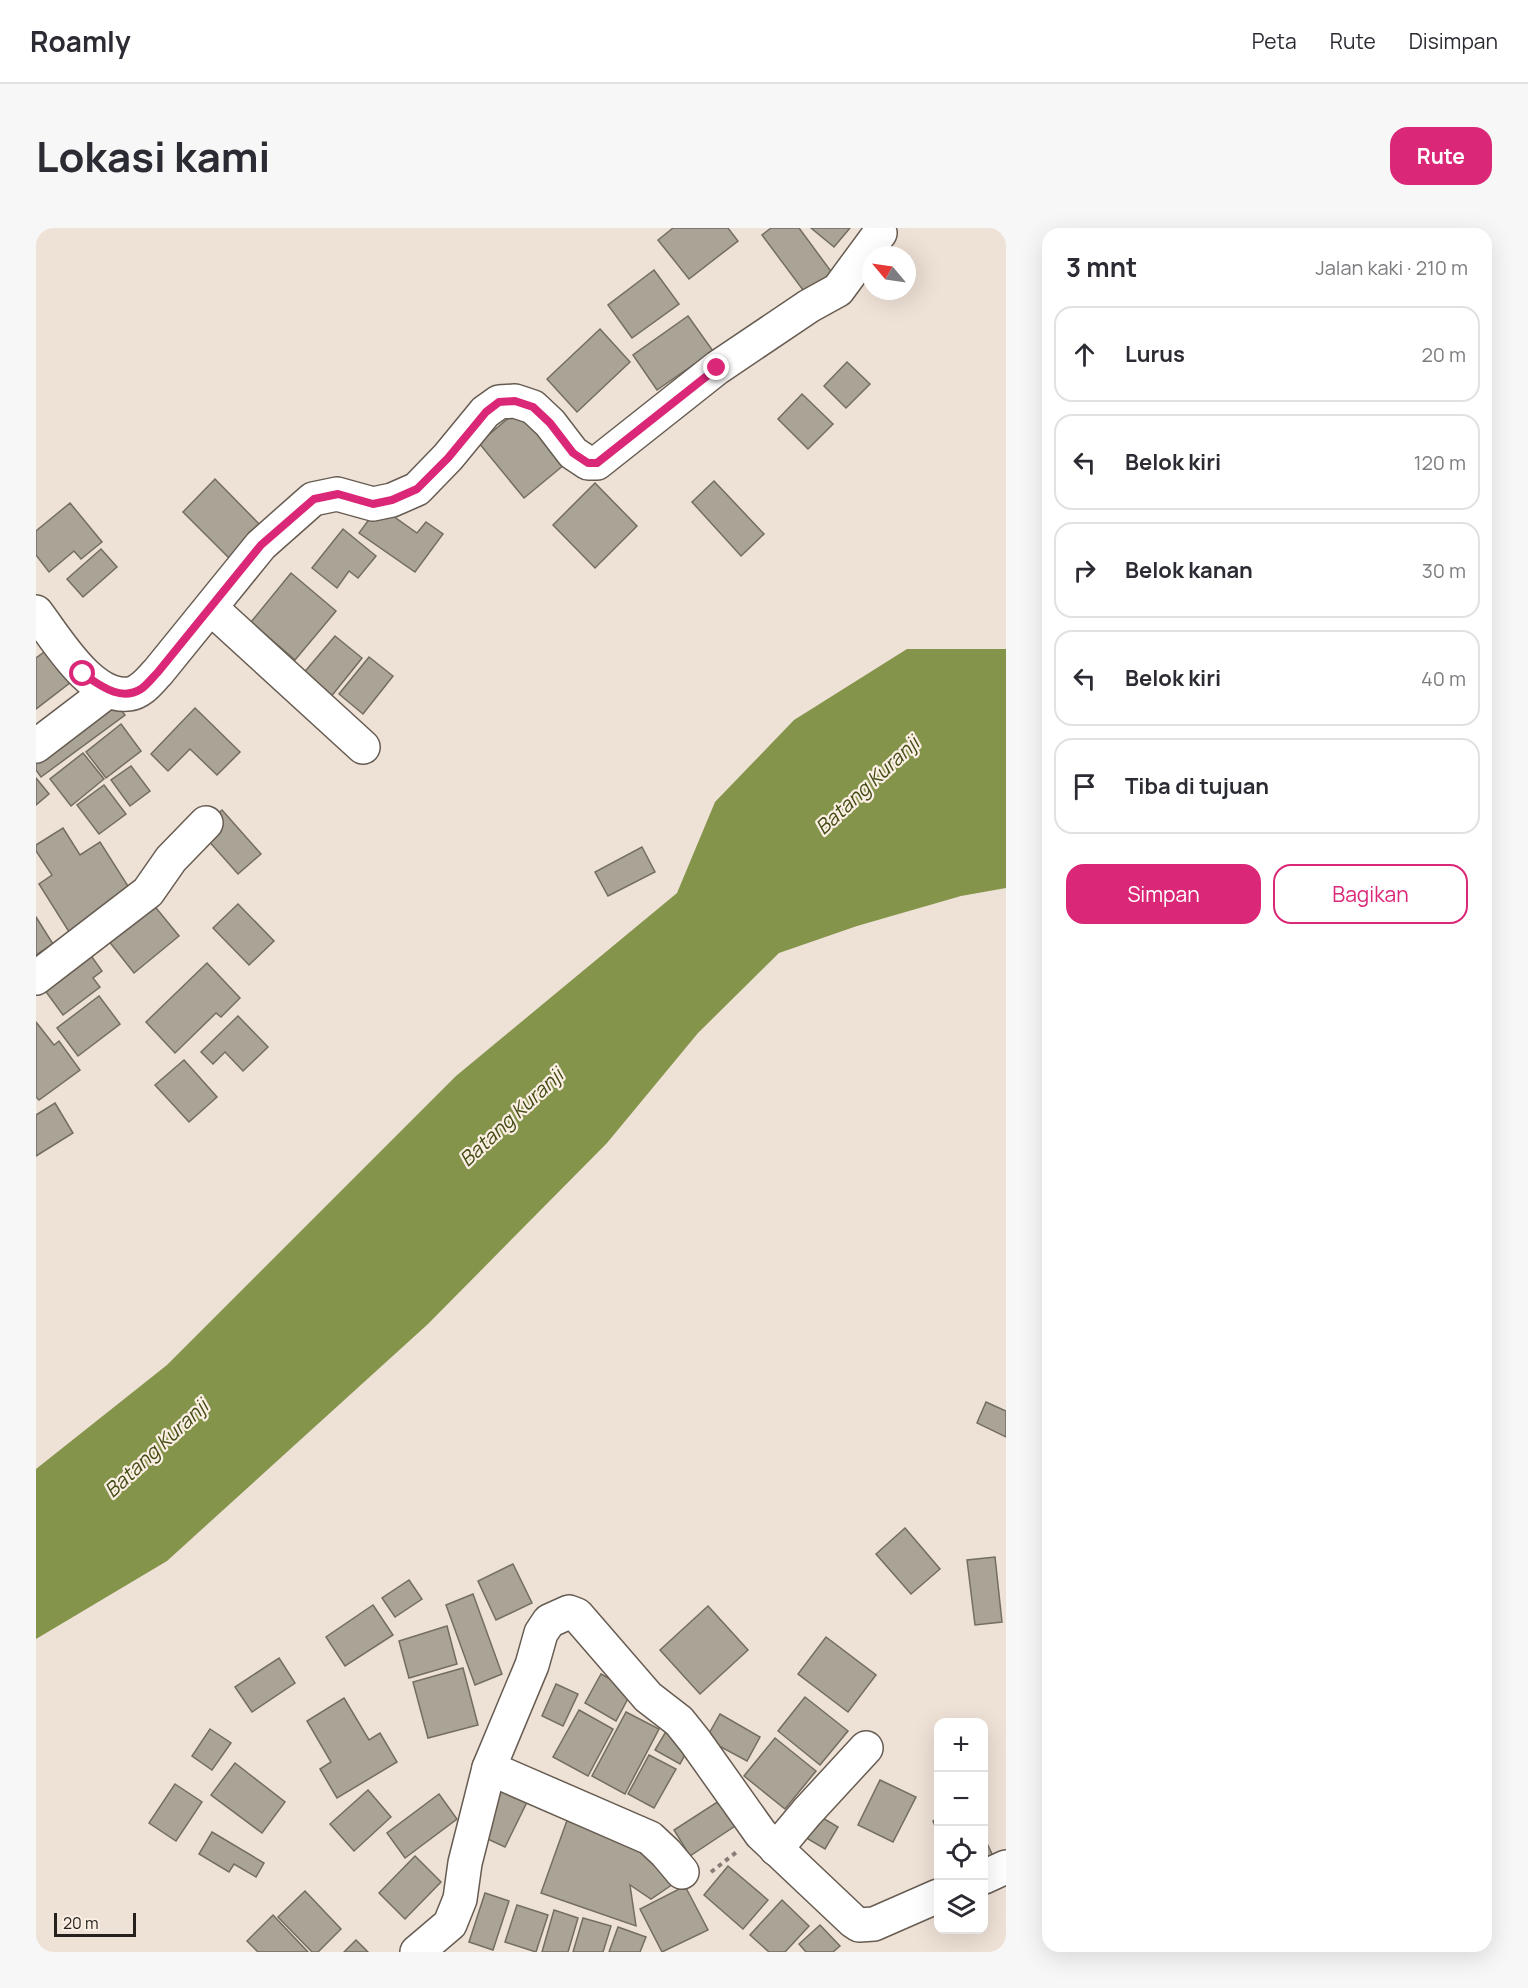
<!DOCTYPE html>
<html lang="id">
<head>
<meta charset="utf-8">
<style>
  :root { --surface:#fff; --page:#f7f7f7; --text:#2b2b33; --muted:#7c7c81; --line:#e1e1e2; --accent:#db2777 }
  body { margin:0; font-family:Manrope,sans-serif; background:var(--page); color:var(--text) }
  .controls { position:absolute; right:18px; bottom:18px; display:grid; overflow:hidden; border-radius:12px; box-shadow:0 6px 24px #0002 }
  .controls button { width:54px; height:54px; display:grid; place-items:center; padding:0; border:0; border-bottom:2px solid var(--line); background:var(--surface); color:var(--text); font:30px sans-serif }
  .compass { position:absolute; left:826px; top:18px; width:54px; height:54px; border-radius:50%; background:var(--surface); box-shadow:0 6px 24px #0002; rotate:299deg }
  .scale { position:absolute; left:18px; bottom:15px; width:82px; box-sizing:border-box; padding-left:6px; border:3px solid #26211d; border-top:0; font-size:16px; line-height:21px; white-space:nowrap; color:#26211d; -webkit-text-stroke:4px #fbeee3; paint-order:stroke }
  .stop { position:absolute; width:18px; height:18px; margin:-14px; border:4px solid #db2777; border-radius:50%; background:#fff }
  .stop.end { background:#db2777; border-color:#fff; box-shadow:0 2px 6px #0008 }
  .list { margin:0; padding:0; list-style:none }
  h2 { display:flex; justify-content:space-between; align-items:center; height:78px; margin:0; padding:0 24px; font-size:26px }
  h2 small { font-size:20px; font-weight:400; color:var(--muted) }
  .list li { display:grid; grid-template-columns:39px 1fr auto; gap:18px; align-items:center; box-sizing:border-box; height:96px; margin:0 12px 12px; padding:0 12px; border:2px solid var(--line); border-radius:18px }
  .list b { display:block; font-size:22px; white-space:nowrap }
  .list em { font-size:20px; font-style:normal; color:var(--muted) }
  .actions { display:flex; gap:12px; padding:18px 24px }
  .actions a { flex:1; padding:14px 0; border:2px solid var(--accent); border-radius:18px; text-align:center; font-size:21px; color:var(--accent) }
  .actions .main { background:var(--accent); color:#fff }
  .icon { flex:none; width:33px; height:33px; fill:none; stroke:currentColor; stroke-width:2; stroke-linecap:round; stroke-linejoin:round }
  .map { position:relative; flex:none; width:970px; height:1724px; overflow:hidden; border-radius:18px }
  header { display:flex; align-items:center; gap:36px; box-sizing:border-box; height:84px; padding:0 30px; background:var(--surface); border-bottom:2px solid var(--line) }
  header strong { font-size:28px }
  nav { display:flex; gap:33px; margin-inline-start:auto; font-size:21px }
  .intro { display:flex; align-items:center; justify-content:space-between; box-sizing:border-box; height:144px; padding:0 36px }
  h1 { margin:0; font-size:42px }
  .button { padding:15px 27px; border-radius:18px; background:var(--accent); color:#fff; font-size:21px; font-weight:700 }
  main { display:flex; gap:36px; padding:0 36px }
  aside { flex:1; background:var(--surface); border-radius:18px; box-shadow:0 6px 24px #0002 }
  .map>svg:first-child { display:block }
</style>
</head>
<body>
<header>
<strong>Roamly</strong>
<nav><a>Peta</a><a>Rute</a><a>Disimpan</a></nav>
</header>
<div class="intro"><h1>Lokasi kami</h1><a class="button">Rute</a></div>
<main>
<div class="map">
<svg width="970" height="1724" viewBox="0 0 970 1724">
  <rect width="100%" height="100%" fill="#eee1d6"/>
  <polygon fill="#85944b" points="871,421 970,421 970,660 925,668 821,698 743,725 662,805 571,915 392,1096 131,1333 0,1411 0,1241 131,1137 420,848 641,665 679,574 758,492"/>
  <g fill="#a9a496" stroke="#736e61" stroke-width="1.5">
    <polygon points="637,0 692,0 702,13 653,51 622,12"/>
    <polygon points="735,0 763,0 797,46 770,66 726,7"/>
    <polygon points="775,0 814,0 798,19"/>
    <polygon points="618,42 643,76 596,110 572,77"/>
    <polygon points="652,88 677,123 621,162 597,127"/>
    <polygon points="564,101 594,134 541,184 511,151"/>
    <polygon points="811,134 834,156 810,180 788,158"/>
    <polygon points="766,166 797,196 772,221 742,191"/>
    <polygon points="488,177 534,232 488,270 443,215"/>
    <polygon points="179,251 228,301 196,333 147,284"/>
    <polygon points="678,253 728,306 705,328 656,274"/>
    <polygon points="559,255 601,298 559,340 517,297"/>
    <polygon points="34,275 66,314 45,331 38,323 13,344 0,327 0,303"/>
    <polygon points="343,278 381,305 390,294 407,306 379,344 323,305"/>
    <polygon points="307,301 340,328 322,350 313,343 301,360 276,340"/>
    <polygon points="65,321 81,339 47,369 31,351"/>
    <polygon points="255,345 300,383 259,432 215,394"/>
    <polygon points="299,408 326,430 294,470 266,447"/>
    <polygon points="11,422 35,454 0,481 0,430"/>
    <polygon points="333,429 357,448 327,486 303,466"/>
    <polygon points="72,466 89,487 5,549 0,542 0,520"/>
    <polygon points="159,480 204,524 181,547 154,521 132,543 115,526"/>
    <polygon points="85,496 105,523 70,550 50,524"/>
    <polygon points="47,525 68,551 35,578 14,551"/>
    <polygon points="95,538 114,563 94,578 75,552"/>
    <polygon points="0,550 13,566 0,577"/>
    <polygon points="68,557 90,586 63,606 41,577"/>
    <polygon points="186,582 225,626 202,646 163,602"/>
    <polygon points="27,600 44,627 64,614 97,666 35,707 3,656 16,647 0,623 0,617"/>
    <polygon points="606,619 619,644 572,668 559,644"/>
    <polygon points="116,675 143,708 98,745 72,712"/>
    <polygon points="202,676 238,713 213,737 177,700"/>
    <polygon points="0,689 17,716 0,727"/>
    <polygon points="51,722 66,743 57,750 64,759 27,787 5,757"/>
    <polygon points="171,735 204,770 185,789 180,785 139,825 110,794"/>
    <polygon points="63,768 84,796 42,828 21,800"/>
    <polygon points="202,788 232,819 207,843 189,824 177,836 165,824"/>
    <polygon points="0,794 18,817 23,813 44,842 3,872 0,869"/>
    <polygon points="148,832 181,869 153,894 119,857"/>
    <polygon points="19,875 37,905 0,928 0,887"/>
    <polygon points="950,1174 970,1183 970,1209 941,1195"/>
    <polygon points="869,1300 904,1341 875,1366 840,1326"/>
    <polygon points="959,1329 966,1394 939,1397 931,1332"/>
    <polygon points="477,1336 496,1375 460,1392 442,1353"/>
    <polygon points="373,1352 386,1371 359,1389 346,1370"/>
    <polygon points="437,1366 466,1446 439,1457 410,1377"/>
    <polygon points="337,1377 357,1407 309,1438 290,1409"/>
    <polygon points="672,1378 712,1422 664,1466 624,1422"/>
    <polygon points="411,1398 421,1436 373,1450 363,1413"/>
    <polygon points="790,1409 840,1447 812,1484 762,1446"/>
    <polygon points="243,1430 259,1455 216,1484 199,1459"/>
    <polygon points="427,1440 442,1497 392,1510 377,1454"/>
    <polygon points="565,1446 596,1463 580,1493 549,1475"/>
    <polygon points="520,1456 542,1466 527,1498 506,1488"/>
    <polygon points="769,1469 812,1503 784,1537 742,1503"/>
    <polygon points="308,1470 333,1512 344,1505 361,1534 301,1570 284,1541 295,1534 271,1493"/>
    <polygon points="543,1482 577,1501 552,1548 517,1529"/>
    <polygon points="590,1484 623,1501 589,1566 556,1548"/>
    <polygon points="684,1486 724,1509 711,1533 670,1511"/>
    <polygon points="632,1500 656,1514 644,1536 619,1522"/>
    <polygon points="174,1501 195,1515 176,1542 156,1528"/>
    <polygon points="739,1510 780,1543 749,1581 708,1548"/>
    <polygon points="613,1527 640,1541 618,1580 592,1566"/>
    <polygon points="199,1535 249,1574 226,1605 175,1567"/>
    <polygon points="844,1552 880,1569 857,1614 822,1597"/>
    <polygon points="139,1556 166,1574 140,1613 113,1595"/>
    <polygon points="332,1562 355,1589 318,1623 294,1596"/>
    <polygon points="466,1562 491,1574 469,1619 445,1608"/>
    <polygon points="403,1566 421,1591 369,1630 351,1605"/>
    <polygon points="686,1571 702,1596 654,1628 638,1602"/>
    <polygon points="534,1584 605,1621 643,1652 615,1671 594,1657 600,1698 505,1665"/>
    <polygon points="780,1586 802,1599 789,1621 767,1608"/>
    <polygon points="902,1590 902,1605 897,1593"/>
    <polygon points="176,1604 228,1635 220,1649 198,1636 193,1644 163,1626"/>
    <polygon points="948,1609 958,1630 948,1634"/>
    <polygon points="379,1628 405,1654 369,1691 343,1665"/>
    <polygon points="692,1638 732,1672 707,1701 668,1667"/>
    <polygon points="649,1658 672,1702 626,1724 604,1681"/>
    <polygon points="269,1663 305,1701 282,1724 276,1724 242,1689"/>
    <polygon points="449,1665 473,1673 457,1722 433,1714"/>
    <polygon points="746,1672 773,1698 749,1724 733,1724 714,1707"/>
    <polygon points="481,1677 512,1687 500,1724 469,1714"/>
    <polygon points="518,1682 542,1690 532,1724 506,1724"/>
    <polygon points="237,1687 272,1724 222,1724 211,1713"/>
    <polygon points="547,1690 575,1698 567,1724 537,1724"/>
    <polygon points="784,1697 804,1718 797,1724 770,1724 763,1716"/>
    <polygon points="582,1699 610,1709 604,1724 573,1724"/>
    <polygon points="320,1712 332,1724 308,1724"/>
  </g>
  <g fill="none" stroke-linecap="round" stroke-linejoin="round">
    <defs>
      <g id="minor">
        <polyline points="175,380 327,519"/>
        <path d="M0,384C20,410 55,471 93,466C106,464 114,452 122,444L225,317L277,271L301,266L337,276L356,272L381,261L412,229L449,184L463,174L479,173L497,179L514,195L537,225L552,235H561L681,140L773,78L802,62L844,5"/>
        <polyline points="0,518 72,463"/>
        <polyline points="0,750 112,664 135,631 170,595"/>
        <polyline points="453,1540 614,1610 630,1625 646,1644"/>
        <polyline points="740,1621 771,1584 830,1520"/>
        <polyline points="948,1649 970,1639"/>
        <polyline points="381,1724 414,1696 424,1671 429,1635 453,1540 496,1437 505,1405 513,1393 533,1384 541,1387 612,1469 643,1493 659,1513 725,1606 817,1693 823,1697 838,1696 902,1668"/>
      </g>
    </defs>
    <use href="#minor" stroke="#675c52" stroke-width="36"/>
    <polyline stroke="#867d76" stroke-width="4" stroke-dasharray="4.5 4.5" stroke-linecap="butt" points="675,1644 702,1623"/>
    <use href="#minor" stroke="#fff" stroke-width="33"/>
  </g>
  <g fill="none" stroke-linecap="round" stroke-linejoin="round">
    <path stroke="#db2777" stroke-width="8" d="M47,446C64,457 84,474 105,461C111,457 117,449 122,444L225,317L278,271L302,266L337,276L356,272L381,261L412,230L450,184L463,174L479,173L497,179L514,195L537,225L552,235H561L681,140"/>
  </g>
  <g text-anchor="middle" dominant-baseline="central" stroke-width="4.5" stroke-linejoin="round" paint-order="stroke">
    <g font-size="20" font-style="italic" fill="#424c15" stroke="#fbeee3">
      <text transform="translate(831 557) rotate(-43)">Batang Kuranji</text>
      <text transform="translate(475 889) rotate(-43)">Batang Kuranji</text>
      <text transform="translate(120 1220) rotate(-43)">Batang Kuranji</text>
    </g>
  </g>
</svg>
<div class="controls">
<button>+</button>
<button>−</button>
<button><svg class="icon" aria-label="locate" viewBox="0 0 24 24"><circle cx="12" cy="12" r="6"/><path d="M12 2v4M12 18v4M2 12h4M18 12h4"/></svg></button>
<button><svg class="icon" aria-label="layers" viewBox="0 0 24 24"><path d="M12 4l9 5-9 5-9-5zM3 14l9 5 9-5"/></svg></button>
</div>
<svg class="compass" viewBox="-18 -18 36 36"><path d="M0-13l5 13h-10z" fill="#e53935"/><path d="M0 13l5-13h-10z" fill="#7c7c81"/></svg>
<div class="scale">20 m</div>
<div class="stop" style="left:47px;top:446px"></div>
<div class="stop end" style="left:681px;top:140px"></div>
</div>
<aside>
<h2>3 mnt<small>Jalan kaki · 210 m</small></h2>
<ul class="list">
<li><svg class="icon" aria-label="ahead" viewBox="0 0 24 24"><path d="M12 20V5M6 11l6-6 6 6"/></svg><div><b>Lurus</b></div><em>20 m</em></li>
<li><svg class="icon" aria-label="left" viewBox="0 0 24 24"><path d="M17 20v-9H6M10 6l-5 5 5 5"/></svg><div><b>Belok kiri</b></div><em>120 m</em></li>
<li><svg class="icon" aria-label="right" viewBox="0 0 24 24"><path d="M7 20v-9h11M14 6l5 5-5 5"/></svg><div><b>Belok kanan</b></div><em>30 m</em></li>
<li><svg class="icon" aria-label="left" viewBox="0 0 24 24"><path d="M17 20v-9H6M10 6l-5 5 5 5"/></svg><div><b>Belok kiri</b></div><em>40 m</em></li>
<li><svg class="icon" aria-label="arrive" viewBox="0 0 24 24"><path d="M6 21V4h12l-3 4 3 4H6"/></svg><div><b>Tiba di tujuan</b></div></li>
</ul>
<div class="actions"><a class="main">Simpan</a><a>Bagikan</a></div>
</aside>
</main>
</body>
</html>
